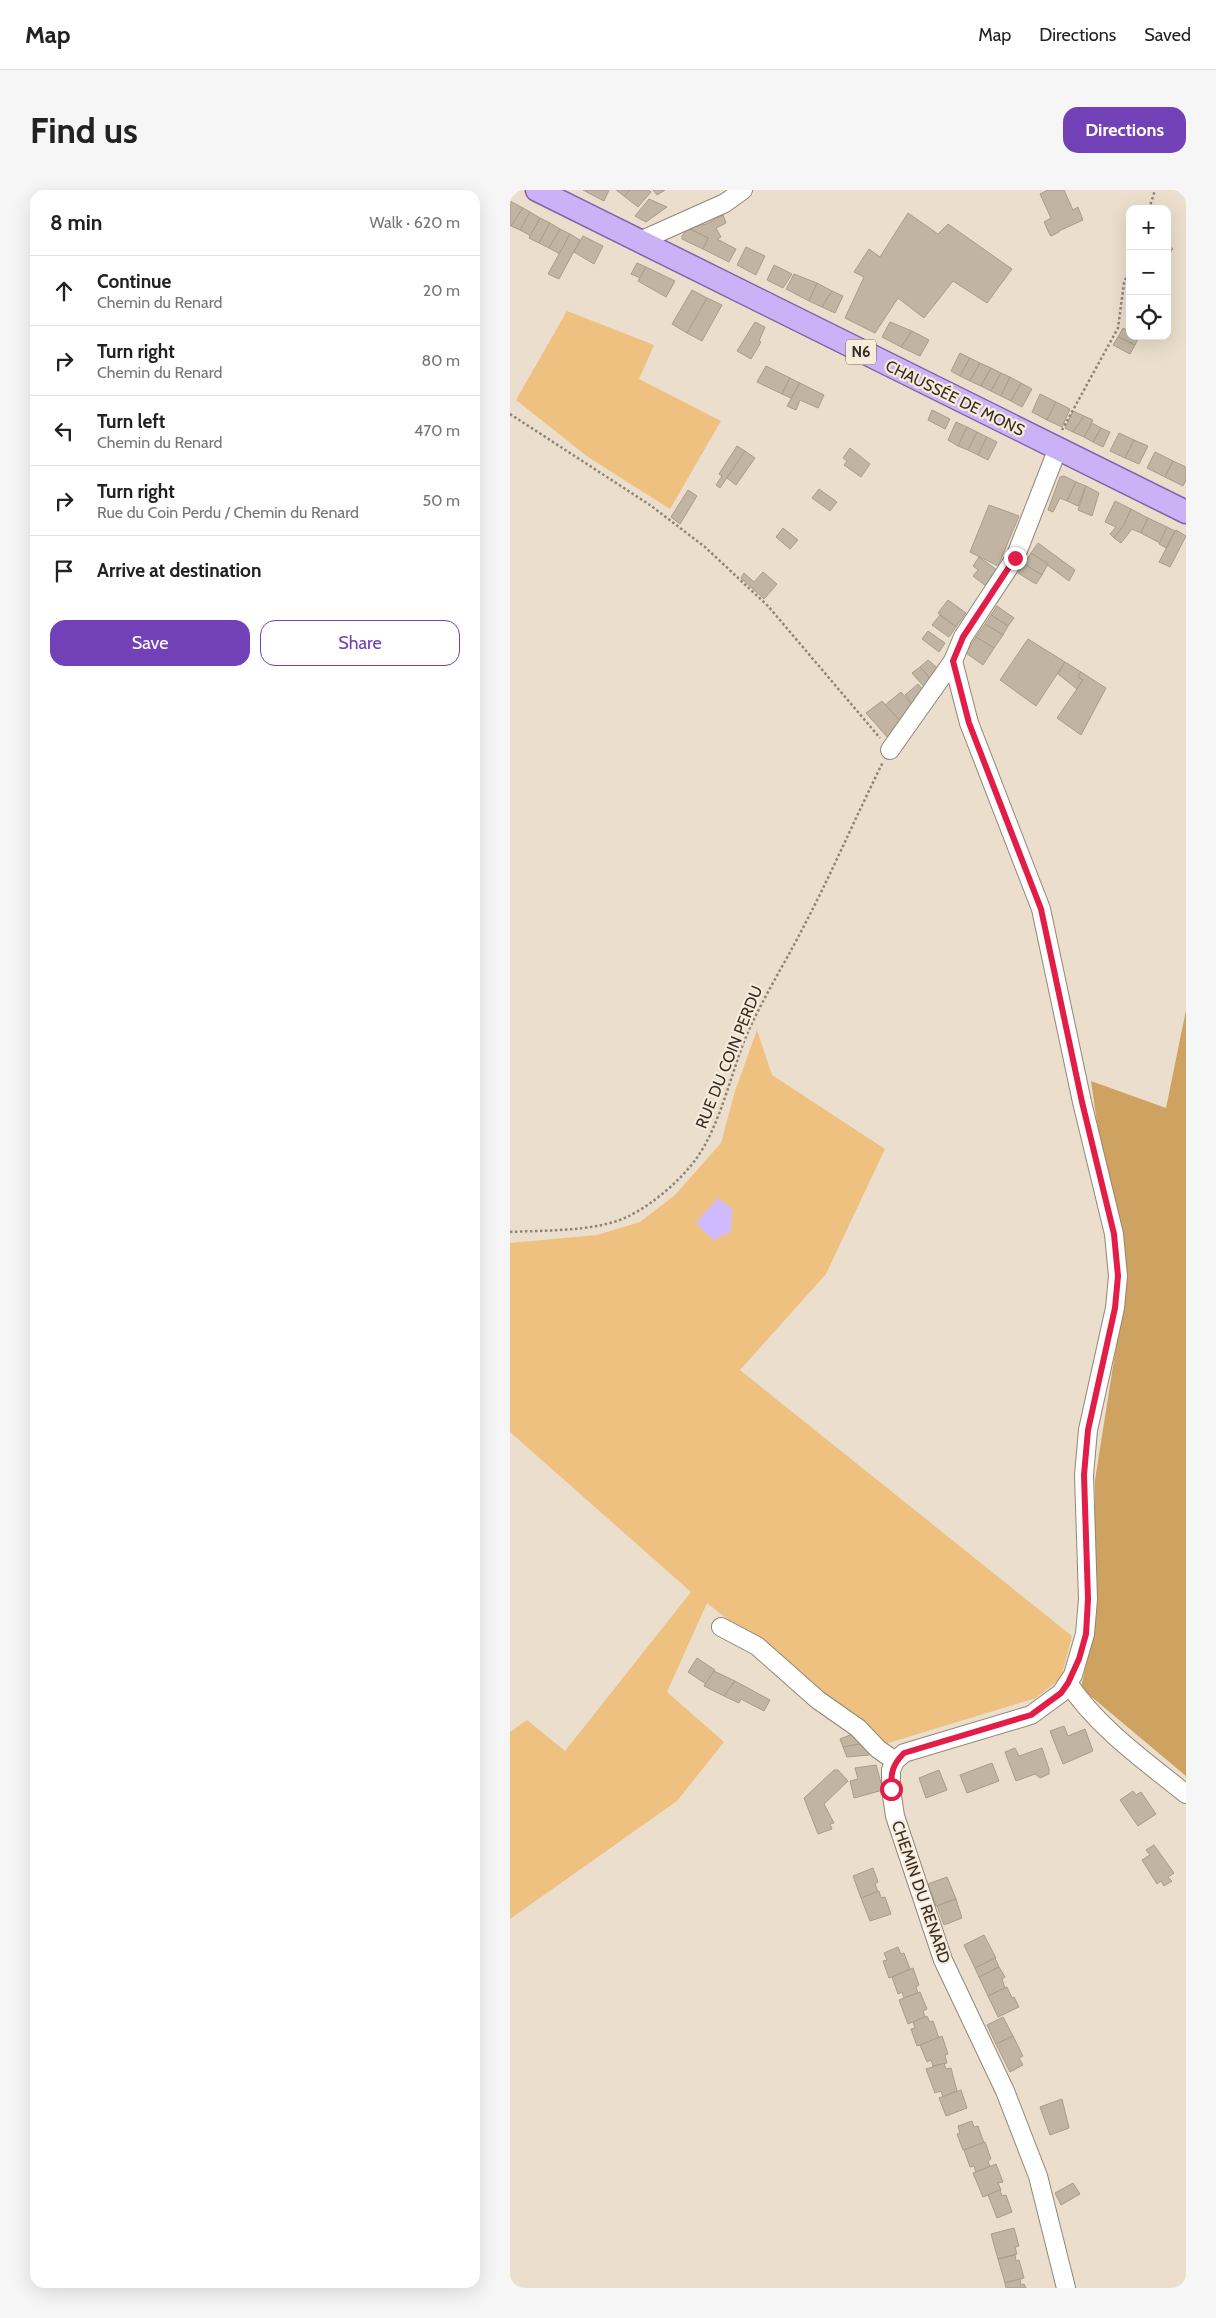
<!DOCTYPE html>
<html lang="en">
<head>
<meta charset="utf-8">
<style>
  :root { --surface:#fff; --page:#f6f6f6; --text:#222; --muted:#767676; --line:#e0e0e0; --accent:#7241b8 }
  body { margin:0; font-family:Cabin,sans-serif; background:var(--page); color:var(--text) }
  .controls { position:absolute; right:15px; top:15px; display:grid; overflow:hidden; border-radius:10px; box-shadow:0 5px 20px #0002 }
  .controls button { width:45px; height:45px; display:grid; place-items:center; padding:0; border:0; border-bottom:1px solid var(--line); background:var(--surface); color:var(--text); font:25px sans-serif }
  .stop { position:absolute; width:15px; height:15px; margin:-11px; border:4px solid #e11d48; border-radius:50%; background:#fff }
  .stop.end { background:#e11d48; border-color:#fff; box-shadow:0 1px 5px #0008 }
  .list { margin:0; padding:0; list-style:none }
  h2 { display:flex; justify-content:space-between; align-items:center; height:65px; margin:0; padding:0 20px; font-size:21px }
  h2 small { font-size:16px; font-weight:400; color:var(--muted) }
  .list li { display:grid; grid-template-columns:32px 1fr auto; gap:15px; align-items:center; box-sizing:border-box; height:70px; padding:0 20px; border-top:1px solid var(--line) }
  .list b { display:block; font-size:19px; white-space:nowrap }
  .list p { margin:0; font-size:16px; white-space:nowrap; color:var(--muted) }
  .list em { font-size:16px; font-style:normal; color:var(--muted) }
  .actions { display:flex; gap:10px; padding:15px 20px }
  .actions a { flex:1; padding:11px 0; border:1px solid var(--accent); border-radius:15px; text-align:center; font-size:18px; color:var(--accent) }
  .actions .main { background:var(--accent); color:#fff }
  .icon { flex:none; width:28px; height:28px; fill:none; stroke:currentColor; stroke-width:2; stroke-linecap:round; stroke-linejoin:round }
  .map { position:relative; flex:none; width:676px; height:2098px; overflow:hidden; border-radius:15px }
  header { display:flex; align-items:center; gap:30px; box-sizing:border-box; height:70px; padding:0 25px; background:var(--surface); border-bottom:1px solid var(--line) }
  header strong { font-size:24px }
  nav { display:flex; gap:28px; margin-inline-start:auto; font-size:18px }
  .intro { display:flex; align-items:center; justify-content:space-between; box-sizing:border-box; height:120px; padding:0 30px }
  h1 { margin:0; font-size:35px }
  .button { padding:12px 22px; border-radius:15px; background:var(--accent); color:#fff; font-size:18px; font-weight:700 }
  main { display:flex; gap:30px; padding:0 30px }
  aside { flex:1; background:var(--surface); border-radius:15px; box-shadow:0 5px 20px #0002 }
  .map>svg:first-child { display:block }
</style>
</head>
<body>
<header>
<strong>Map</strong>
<nav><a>Map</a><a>Directions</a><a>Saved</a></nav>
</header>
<div class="intro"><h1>Find us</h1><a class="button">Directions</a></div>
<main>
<aside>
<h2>8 min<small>Walk · 620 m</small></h2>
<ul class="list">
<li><svg class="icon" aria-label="ahead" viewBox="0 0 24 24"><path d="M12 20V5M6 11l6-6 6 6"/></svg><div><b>Continue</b><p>Chemin du Renard</p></div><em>20 m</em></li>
<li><svg class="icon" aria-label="right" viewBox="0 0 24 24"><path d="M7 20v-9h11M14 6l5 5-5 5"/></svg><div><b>Turn right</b><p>Chemin du Renard</p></div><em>80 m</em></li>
<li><svg class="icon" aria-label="left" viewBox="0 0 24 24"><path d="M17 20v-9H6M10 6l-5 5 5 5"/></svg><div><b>Turn left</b><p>Chemin du Renard</p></div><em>470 m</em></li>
<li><svg class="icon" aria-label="right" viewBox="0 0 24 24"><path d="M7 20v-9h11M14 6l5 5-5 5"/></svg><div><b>Turn right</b><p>Rue du Coin Perdu / Chemin du Renard</p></div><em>50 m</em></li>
<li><svg class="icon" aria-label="arrive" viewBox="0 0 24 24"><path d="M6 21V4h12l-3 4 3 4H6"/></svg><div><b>Arrive at destination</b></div></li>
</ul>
<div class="actions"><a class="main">Save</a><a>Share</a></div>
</aside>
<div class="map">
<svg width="676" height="2098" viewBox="0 0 676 2098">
  <rect width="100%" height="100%" fill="#ebdecc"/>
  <g fill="#eec180">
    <polygon points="57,121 144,155 129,189 211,231 160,319 78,267 6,210"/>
    <polygon points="247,840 262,885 375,959 316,1084 230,1180 562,1446 551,1488 526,1508 375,1554 197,1413 157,1502 214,1552 167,1611 0,1729 0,1542 17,1530 55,1561 181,1402 0,1242 0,1053 87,1045 130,1032 165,1005 211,953 225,901"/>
  </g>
  <polygon fill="#cea260" points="676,820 676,1586 571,1498 585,1432 585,1290 607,1151 605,1058 581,891 656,918"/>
  <polygon fill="#d0baff" points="208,1008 222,1019 221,1042 203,1050 186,1033"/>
  <g fill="#c1b4a3" stroke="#a89c8b">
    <polygon points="73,0 99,0 94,11"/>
    <polygon points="106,0 120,0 114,6"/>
    <polygon points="120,0 139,0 141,2 128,17 114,6"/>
    <polygon points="143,0 155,0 147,5"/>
    <polygon points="538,0 554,0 563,20 568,17 573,30 549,41 549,42 541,46 540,45 534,32 541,28 530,4"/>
    <polygon points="139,9 157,17 136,32 125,26"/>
    <polygon points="0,11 13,18 1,36 0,35"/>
    <polygon points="13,18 20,22 10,40 1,36"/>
    <polygon points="20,22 30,28 21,46 10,40"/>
    <polygon points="398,23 428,44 438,34 502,79 477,113 443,91 414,128 388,108 365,143 335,128 354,87 344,82 359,59 370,67"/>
    <polygon points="213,25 216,33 206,38 211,47 207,49 226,59 219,72 193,59 198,48 178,38 196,34"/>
    <polygon points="30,28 40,33 29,53 19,48"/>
    <polygon points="40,33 50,39 39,58 29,53"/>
    <polygon points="178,38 198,48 193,59 172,49 172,46"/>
    <polygon points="50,39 60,44 50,64 39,58"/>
    <polygon points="60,44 70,50 49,89 38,84"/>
    <polygon points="73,46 93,56 84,74 64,62"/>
    <polygon points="657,54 663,59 657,66"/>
    <polygon points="236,57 255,66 246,85 227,75"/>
    <polygon points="127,73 136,77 130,88 121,84"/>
    <polygon points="264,75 282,84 273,98 257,90"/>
    <polygon points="136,77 165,91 156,107 128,91"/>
    <polygon points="284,84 307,93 299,111 276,99"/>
    <polygon points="307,93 322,101 312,117 299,111"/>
    <polygon points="182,100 197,108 177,143 162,134"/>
    <polygon points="322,101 333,106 325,123 312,117"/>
    <polygon points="197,108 212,115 192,151 177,143"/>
    <polygon points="245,132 255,137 249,151 251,152 241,169 227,161"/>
    <polygon points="380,132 402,141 391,157 372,147"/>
    <polygon points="613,138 620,142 620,146 629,147 625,155 608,147"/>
    <polygon points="402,141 419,150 410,166 391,157"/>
    <polygon points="608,147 625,155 620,164 603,155"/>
    <polygon points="450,163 460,168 450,186 441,181"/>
    <polygon points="460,168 470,173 460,191 450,186"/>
    <polygon points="470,173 481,178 471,196 460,191"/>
    <polygon points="256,176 280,188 272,204 247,192"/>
    <polygon points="481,178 491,183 481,201 471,196"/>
    <polygon points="491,183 500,187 491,206 481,201"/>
    <polygon points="500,187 511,193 501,211 491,206"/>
    <polygon points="280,188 290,193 281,208 272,204"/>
    <polygon points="290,193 314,205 308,218 290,210 286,220 277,216"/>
    <polygon points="511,193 522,199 512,217 501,211"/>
    <polygon points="530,204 546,212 537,230 522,222"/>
    <polygon points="546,212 560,219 552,237 537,230"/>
    <polygon points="422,220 440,229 435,239 418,230"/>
    <polygon points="563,221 574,226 563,242 555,238"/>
    <polygon points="574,226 583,230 574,247 563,242"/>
    <polygon points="446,232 457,237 448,256 438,250"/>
    <polygon points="582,233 591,238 583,252 574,247"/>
    <polygon points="457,237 467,242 458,260 448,256"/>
    <polygon points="591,238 600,242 593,257 583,252"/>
    <polygon points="467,242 477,247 468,265 458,260"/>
    <polygon points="609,243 624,250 615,268 600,261"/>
    <polygon points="477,247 487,252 478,270 468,265"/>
    <polygon points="624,250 638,256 629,274 615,268"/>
    <polygon points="227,256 235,261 210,298 206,295 212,286 209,284"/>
    <polygon points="340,258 360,274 351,287 334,275 337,271 333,268"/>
    <polygon points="235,261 245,268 226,295 217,288"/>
    <polygon points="645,262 663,271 655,287 637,278"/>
    <polygon points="663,271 676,277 676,290 673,296 655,287"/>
    <polygon points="554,286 566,292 557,311 550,308 543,322 538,320 550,287"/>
    <polygon points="566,292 576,296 568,316 557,311"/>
    <polygon points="576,296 589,303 582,326 568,320"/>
    <polygon points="309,299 327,312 320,321 302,308"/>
    <polygon points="178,300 187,306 170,334 161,327"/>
    <polygon points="605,311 621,319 614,335 604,348 600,344 606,337 595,332"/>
    <polygon points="479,315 509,326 488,376 460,362"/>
    <polygon points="621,319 638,328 631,343 622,339 611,353 604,348 614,335"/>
    <polygon points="638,328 657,337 650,353 631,343"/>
    <polygon points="657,337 665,341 656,358 649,354"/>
    <polygon points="273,338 288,350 280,359 266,347"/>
    <polygon points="666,340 676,346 660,377 649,372"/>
    <polygon points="528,353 565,380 559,391 521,363"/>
    <polygon points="521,363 538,374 532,385 514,374"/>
    <polygon points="469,367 487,380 476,396 463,386 468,380 463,376"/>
    <polygon points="514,374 532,385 526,394 508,383"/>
    <polygon points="253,382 267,394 254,409 231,388 234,383 244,392"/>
    <polygon points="438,410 456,423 446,437 428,423"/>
    <polygon points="487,416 504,428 498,436 481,425"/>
    <polygon points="430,425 446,437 439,447 422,435"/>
    <polygon points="481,425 498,436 493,445 475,434"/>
    <polygon points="475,434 493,445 484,458 466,447"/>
    <polygon points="418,441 435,453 429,462 412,449"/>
    <polygon points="466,447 484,458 473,475 456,463"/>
    <polygon points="518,449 555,472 526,516 490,490"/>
    <polygon points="418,470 431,481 423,492 410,477"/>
    <polygon points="555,472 571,482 568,487 573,490 567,499 548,484"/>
    <polygon points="410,477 423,492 415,498 402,483"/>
    <polygon points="571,482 596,498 571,545 547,528 573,490 568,487"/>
    <polygon points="408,494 416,503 403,515 395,505"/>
    <polygon points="391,502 405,518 390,531 375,515"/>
    <polygon points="372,511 393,534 378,548 356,523"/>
    <polygon points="187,1468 205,1480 196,1494 178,1482"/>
    <polygon points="204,1481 225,1491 214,1506 194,1496"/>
    <polygon points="225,1491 260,1510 254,1521 231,1509 229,1513 214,1506"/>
    <polygon points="554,1536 558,1546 575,1539 583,1561 553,1574 540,1541"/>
    <polygon points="348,1542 356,1553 333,1557 330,1549"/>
    <polygon points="356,1553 361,1560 359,1565 337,1567 333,1557"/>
    <polygon points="505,1558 509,1566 532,1558 539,1579 539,1584 530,1588 525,1584 506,1591 495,1562"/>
    <polygon points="482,1573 489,1591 457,1603 450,1585"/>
    <polygon points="366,1575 373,1600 344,1608 340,1591 348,1589 345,1578"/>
    <polygon points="324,1580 328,1580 338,1591 314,1614 324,1633 320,1634 322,1639 308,1644 294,1608"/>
    <polygon points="429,1580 437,1600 416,1608 409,1588"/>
    <polygon points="623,1601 626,1605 631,1602 646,1624 628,1636 610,1610"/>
    <polygon points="644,1655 664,1683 658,1687 662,1691 654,1696 651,1691 647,1694 632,1670 640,1665 636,1660"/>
    <polygon points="363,1678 368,1692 365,1694 368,1702 351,1708 343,1686"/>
    <polygon points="437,1687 446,1709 426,1716 418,1694"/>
    <polygon points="369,1701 371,1708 375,1707 381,1724 360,1731 351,1708"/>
    <polygon points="446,1709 452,1728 434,1735 427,1716"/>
    <polygon points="474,1745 486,1768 465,1778 454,1755"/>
    <polygon points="388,1757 391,1764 394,1763 400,1779 379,1788 373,1771 377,1770 374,1763"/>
    <polygon points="485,1768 489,1777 469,1787 465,1778"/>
    <polygon points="489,1777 495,1787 492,1789 495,1798 478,1806 469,1787"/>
    <polygon points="403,1778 409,1795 406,1797 408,1803 394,1808 392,1802 388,1804 382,1787"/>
    <polygon points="497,1797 502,1808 504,1807 509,1817 488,1827 478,1806"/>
    <polygon points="410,1802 417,1819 413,1821 415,1827 398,1834 389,1810"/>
    <polygon points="417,1826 420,1832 423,1831 429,1848 407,1856 401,1839 405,1838 403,1832"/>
    <polygon points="493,1827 503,1846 486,1854 477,1835"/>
    <polygon points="432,1846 438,1864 435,1865 437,1873 423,1876 421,1870 417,1872 410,1855"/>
    <polygon points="503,1846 513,1866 509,1868 513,1875 500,1882 486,1854"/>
    <polygon points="434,1873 436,1879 441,1878 447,1901 433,1907 431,1901 425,1903 416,1879"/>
    <polygon points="451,1900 457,1918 436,1926 429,1908"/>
    <polygon points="552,1909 559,1938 540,1945 530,1917"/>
    <polygon points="462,1931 464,1937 468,1936 474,1953 453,1960 447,1944 450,1943 448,1936"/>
    <polygon points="475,1952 481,1969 478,1971 480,1977 466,1982 464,1976 460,1977 454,1960"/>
    <polygon points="486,1974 493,1992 488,1993 491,2000 473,2007 463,1983"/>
    <polygon points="563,1993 570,2004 551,2015 545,2003"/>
    <polygon points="490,2000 492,2006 496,2005 502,2022 487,2028 478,2005"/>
    <polygon points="504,2038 509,2056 505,2057 507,2064 488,2069 481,2044"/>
    <polygon points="505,2065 506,2071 509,2070 514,2088 495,2093 488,2069"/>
    <polygon points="510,2089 511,2095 514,2094 516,2098 496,2098 495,2093"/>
  </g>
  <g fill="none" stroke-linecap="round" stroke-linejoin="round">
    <defs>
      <g id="minor">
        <polyline points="130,51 215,13 233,0"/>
        <polyline points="443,471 459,533 531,719 572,912 604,1044 608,1086 605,1118 578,1240 574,1285 578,1409 575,1444 563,1485 551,1503 521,1525 394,1563 385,1571 381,1580 381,1599 385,1626 433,1770 495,1901 528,1986 556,2098"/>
        <polyline points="380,560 443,471 453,447 505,368 548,258"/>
        <polyline points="211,1437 247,1456 308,1510 348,1538 368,1559 385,1571"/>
        <path d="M558,1493C588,1538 635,1571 676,1604"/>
      </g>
      <polyline id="major" points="27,0 676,322"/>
    </defs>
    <use href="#minor" stroke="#928676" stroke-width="20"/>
    <use href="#major" stroke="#8063ab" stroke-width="25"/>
    <g stroke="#8d8478" stroke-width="2.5" stroke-dasharray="2.5 2.5" stroke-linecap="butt">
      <polyline points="639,19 645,0"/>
      <polyline points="0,224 140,315 195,357 258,416 370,548"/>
      <polyline points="552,240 608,138 614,93 620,77"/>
      <path d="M0,1042C36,1040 87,1042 119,1026C143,1014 170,991 186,969C210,936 221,883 237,844C255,804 278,768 297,730C324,678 347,624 373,572"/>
    </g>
    <use href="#minor" stroke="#fff" stroke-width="18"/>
    <use href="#major" stroke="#cbb2f7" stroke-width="22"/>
  </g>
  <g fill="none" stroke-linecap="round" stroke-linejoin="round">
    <path stroke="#e11d48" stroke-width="6" d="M381,1599C381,1583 382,1575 394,1563L521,1525L551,1503L558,1493L569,1469L576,1444L578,1409L574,1285L578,1240L605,1118L608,1086L604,1044L572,912L531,719L459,533L443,471L453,447L505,368"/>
  </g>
  <g text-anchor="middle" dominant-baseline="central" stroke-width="4.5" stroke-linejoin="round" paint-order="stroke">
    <rect fill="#f8ebd9" stroke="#6e675c" stroke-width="1" x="336" y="149.5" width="30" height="25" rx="4"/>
    <g font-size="15" font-weight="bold" fill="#332e27">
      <text x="351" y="162">N6</text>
    </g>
    <g font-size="16" fill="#332e27" stroke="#f8ebd9">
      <text transform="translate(445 208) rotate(26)">CHAUSSÉE DE MONS</text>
      <text transform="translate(219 867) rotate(-68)">RUE DU COIN PERDU</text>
      <text transform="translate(411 1702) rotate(71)">CHEMIN DU RENARD</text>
    </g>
  </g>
</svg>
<div class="controls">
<button>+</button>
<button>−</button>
<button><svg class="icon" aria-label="locate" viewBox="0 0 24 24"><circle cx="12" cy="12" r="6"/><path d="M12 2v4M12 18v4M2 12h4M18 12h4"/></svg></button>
</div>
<div class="stop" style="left:381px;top:1599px"></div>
<div class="stop end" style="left:505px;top:368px"></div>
</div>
</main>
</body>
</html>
